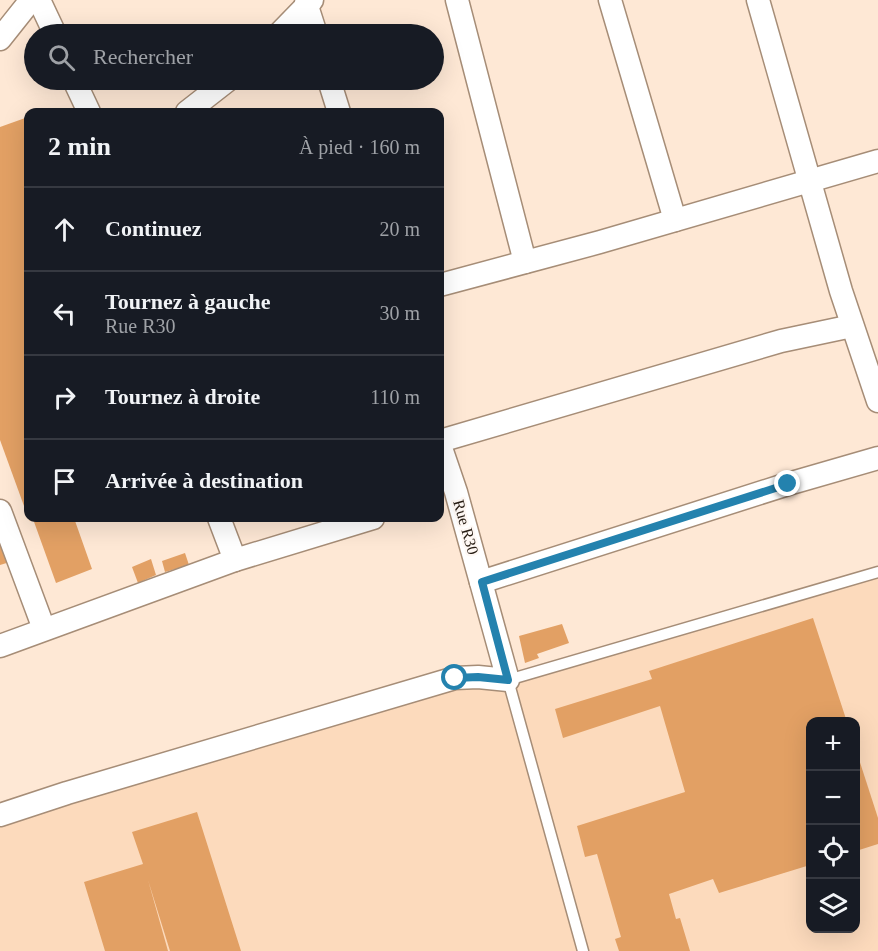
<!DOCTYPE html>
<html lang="fr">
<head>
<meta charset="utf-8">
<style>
  :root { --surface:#171b24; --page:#20242c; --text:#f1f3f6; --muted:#9ea1a6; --line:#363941 }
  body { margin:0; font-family:"Times New Roman",serif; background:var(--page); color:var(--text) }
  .controls { position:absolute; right:18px; bottom:18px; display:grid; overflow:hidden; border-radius:12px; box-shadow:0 6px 24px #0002 }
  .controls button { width:54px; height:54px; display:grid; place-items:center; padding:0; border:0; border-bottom:2px solid var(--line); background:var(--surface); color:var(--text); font:30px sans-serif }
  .stop { position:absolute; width:18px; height:18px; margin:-14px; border:4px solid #2482ae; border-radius:50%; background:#fff }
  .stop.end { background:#2482ae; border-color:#fff; box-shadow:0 2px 6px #0008 }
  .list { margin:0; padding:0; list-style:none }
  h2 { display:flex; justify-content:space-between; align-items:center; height:78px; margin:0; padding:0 24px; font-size:26px }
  h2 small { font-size:20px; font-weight:400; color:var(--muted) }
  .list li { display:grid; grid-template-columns:39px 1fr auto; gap:18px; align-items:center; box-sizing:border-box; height:84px; padding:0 24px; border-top:2px solid var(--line) }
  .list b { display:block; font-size:22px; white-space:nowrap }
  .list p { margin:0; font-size:20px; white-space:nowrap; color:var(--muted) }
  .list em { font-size:20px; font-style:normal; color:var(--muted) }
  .icon { flex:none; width:33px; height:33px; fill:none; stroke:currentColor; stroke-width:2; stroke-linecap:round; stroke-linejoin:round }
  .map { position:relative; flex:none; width:878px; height:951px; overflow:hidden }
  .search { position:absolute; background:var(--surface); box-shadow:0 6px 24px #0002; left:24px; top:24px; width:420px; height:66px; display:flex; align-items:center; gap:15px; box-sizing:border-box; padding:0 21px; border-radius:33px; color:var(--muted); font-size:22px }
  .panel { position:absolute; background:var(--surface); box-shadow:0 6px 24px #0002; left:24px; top:108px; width:420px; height:414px; border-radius:12px }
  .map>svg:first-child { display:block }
</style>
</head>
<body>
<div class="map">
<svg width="878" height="951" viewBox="0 0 878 951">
  <rect width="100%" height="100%" fill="#fee8d5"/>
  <path fill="#fcdabc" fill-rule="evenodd" d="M878,569V951H0V818ZM810,722H856V928H810Z"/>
  <g fill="#e2a064">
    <polygon points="28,117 28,517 0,440 0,127"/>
    <polygon points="28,518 74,518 92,569 56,583 33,519 30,521"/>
    <polygon points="0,536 10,562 0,565"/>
    <polygon points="185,553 189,565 165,572 162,561"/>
    <polygon points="151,559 156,575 138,583 132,567"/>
    <polygon points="813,618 847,722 810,722 810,865 719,893 713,879 669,894 676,919 680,918 690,951 619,951 615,939 621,937 597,854 585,857 577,826 685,792 660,706 563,738 555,709 652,679 649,671"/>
    <polygon points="562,624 569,643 537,654 539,658 525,663 519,636"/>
    <polygon points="856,750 878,818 878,844 856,851"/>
    <polygon points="197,812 241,951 170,951 148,880 168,951 105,951 84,882 143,864 132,832"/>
  </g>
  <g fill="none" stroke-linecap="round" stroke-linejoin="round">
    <defs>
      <polyline id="service" points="583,951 508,680 878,572"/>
      <g id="minor">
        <polyline points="39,0 55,34"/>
        <polyline points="457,0 525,262"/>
        <polyline points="610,0 675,220"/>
        <polyline points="758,0 841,291 878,401"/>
        <polyline points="306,3 316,34"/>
        <polyline points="279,34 312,0"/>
        <polyline points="0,39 31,0"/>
        <polyline points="74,80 89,112"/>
        <polyline points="329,80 339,112"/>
        <polyline points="187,112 228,80"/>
        <polyline points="440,285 600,242 878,161"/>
        <polyline points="440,441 781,341 852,326"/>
        <polyline points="0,511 44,629"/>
        <polyline points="219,518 235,560"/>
        <polyline points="481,582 788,484 878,458"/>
        <polyline points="0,646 235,560 373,518"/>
        <polyline points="0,815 67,793 455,678 478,677 508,680 456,492 440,445"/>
      </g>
    </defs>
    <use href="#service" stroke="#a68d77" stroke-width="13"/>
    <use href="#minor" stroke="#a68d77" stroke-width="25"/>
    <use href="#service" stroke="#fff" stroke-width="10"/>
    <use href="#minor" stroke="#fff" stroke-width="22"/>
  </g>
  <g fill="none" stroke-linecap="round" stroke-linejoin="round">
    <polyline stroke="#2482ae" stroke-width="8" points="455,678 478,677 508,680 482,582 788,484"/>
  </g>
  <g text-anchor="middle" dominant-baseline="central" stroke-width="4.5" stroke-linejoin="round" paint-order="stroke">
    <g font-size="16" fill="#261c13" stroke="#fef8f4">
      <text transform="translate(466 527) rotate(74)">Rue R30</text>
    </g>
  </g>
</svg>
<div class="controls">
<button>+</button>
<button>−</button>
<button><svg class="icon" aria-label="locate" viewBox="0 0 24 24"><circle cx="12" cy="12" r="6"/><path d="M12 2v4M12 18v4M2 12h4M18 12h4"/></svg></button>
<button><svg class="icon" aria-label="layers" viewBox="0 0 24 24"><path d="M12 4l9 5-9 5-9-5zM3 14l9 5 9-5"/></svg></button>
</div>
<div class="stop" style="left:455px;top:678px"></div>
<div class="stop end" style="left:788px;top:484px"></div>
<div class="search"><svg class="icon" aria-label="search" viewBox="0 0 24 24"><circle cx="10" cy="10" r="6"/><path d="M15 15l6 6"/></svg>Rechercher</div>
<section class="panel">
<h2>2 min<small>À pied · 160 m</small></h2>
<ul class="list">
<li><svg class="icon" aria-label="ahead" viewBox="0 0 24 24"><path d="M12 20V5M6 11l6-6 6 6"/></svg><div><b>Continuez</b></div><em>20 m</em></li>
<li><svg class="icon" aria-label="left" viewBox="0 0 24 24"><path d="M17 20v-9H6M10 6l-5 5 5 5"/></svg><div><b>Tournez à gauche</b><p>Rue R30</p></div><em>30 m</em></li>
<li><svg class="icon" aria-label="right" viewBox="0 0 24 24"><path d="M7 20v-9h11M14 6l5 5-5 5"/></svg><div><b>Tournez à droite</b></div><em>110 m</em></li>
<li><svg class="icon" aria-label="arrive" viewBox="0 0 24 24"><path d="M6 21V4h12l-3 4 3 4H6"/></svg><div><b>Arrivée à destination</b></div></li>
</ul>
</section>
</div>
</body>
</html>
